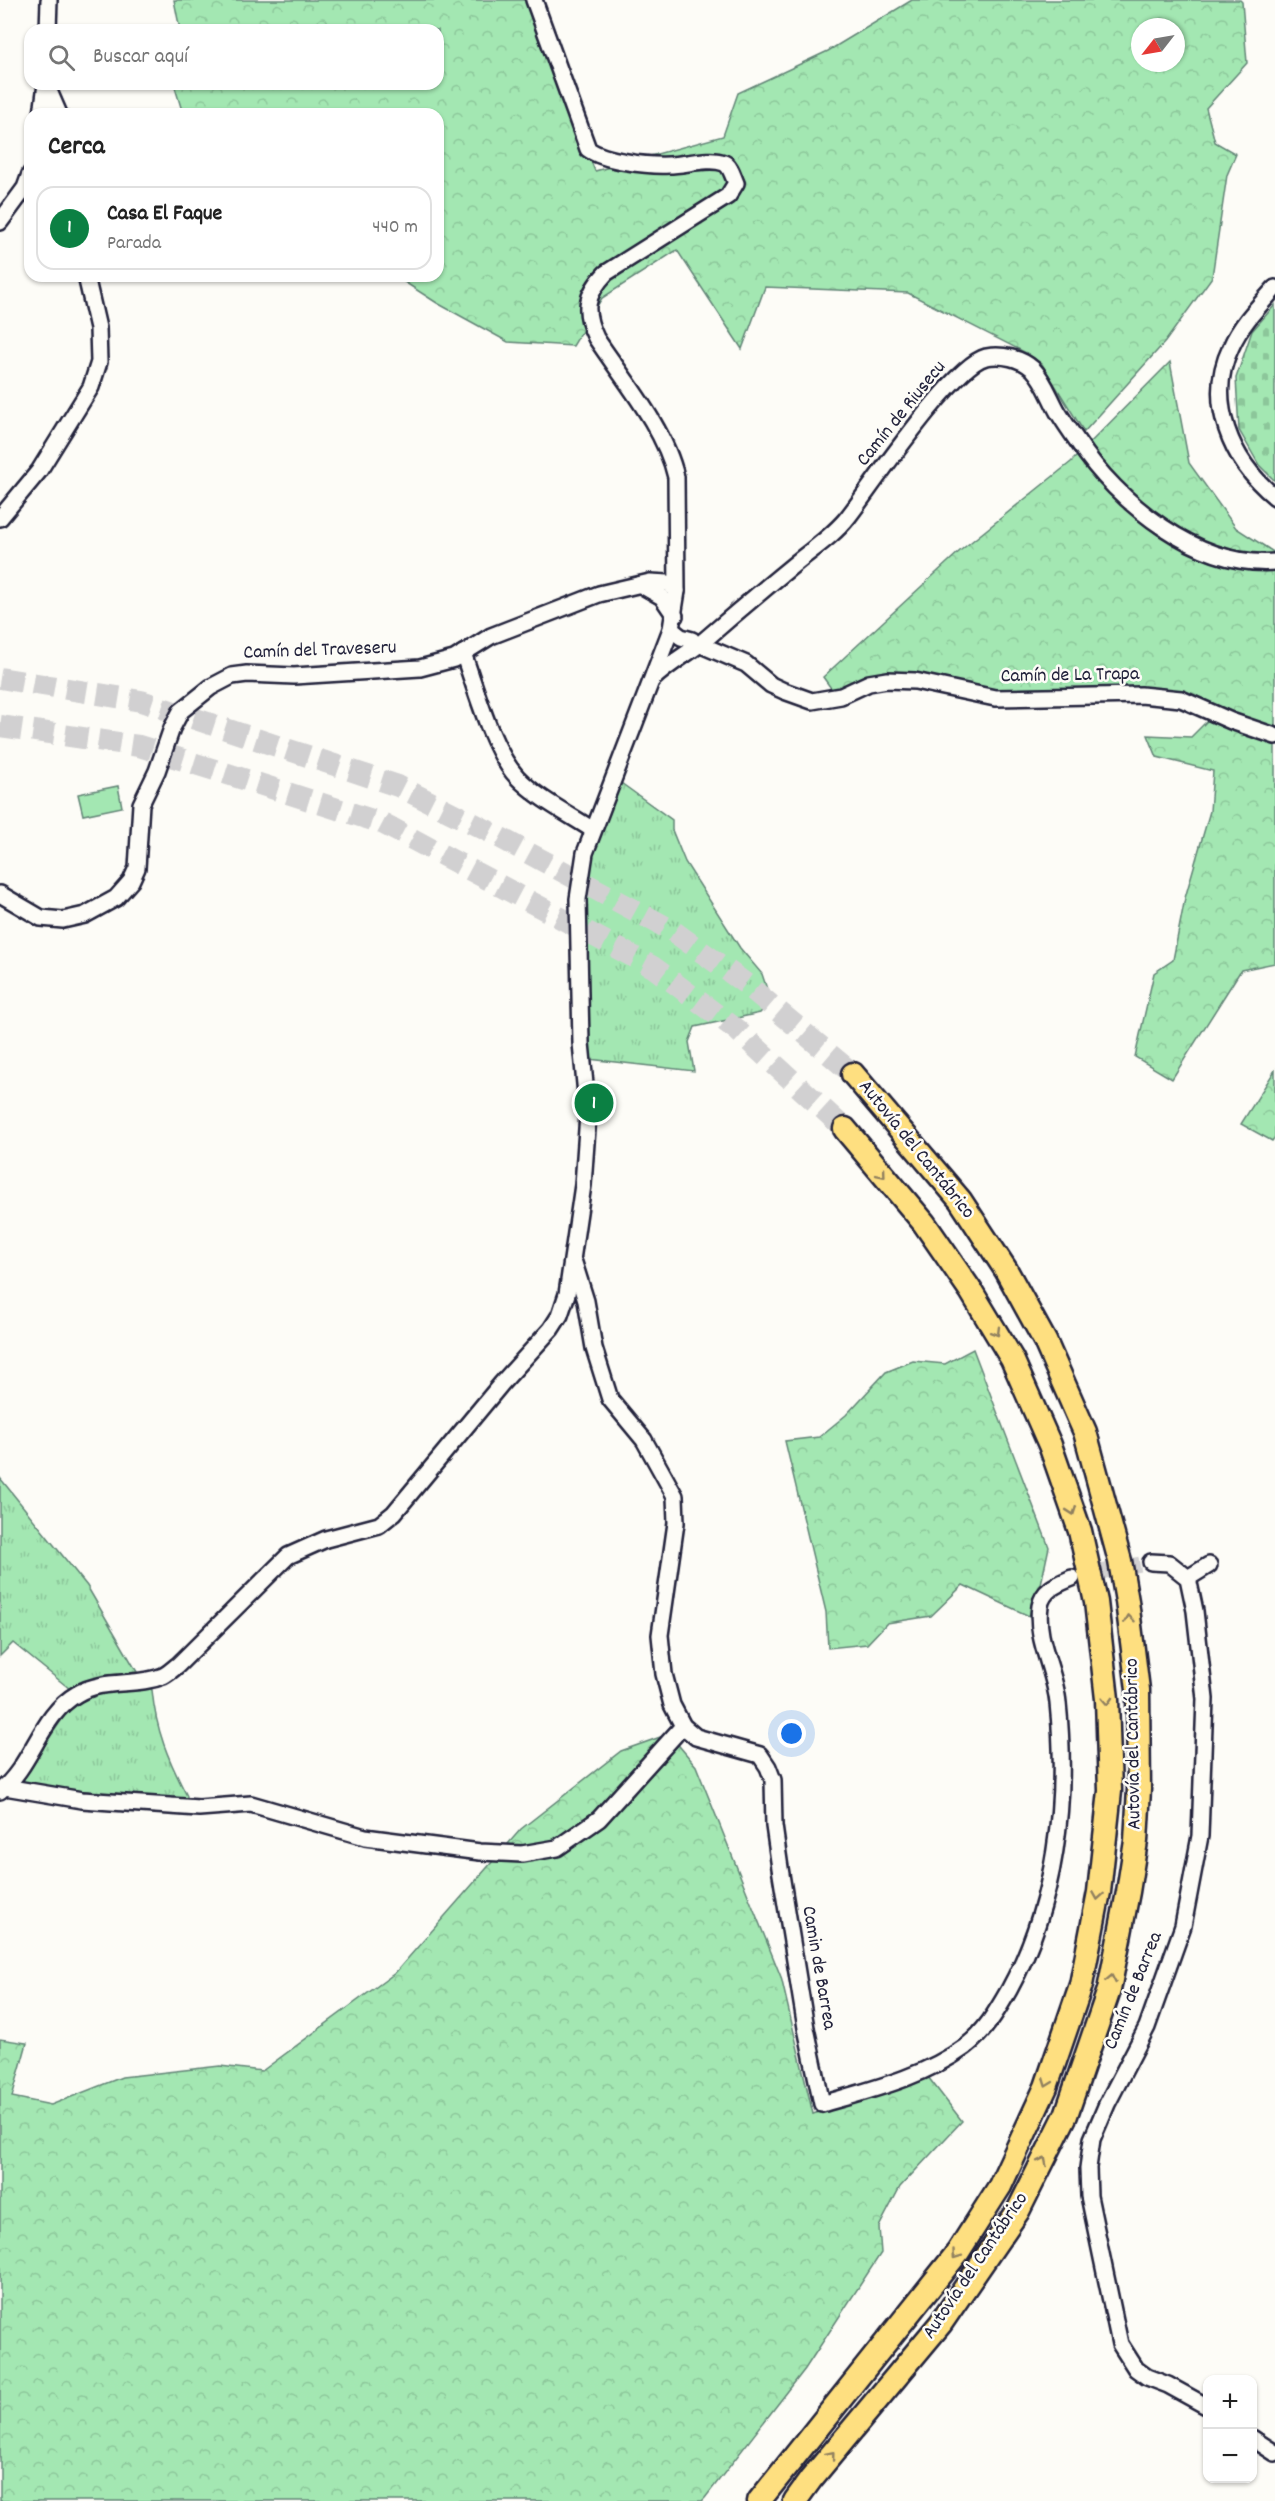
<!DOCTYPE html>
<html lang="es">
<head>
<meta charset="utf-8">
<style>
  :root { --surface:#fff; --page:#f6f6f6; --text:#222; --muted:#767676; --line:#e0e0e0; --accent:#0b8043 }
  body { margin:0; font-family:Dekko,sans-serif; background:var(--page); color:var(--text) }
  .controls { position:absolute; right:18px; bottom:18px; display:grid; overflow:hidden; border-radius:12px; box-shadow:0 2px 4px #0004 }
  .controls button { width:54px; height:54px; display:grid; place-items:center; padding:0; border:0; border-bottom:2px solid var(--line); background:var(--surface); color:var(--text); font:30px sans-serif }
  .compass { position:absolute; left:1131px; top:18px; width:54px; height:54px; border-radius:50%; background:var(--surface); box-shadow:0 2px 4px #0004; rotate:239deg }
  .you { position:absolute; left:792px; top:1734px; width:21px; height:21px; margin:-15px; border:4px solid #fff; border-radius:50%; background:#1a73e8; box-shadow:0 0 0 9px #1a73e833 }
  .badge { display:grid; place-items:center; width:39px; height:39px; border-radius:50%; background:var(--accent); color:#fff; font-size:20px; font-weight:700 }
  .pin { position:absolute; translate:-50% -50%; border:3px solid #fff; box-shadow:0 2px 6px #0006 }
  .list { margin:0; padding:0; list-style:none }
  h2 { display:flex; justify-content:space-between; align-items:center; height:78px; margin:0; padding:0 24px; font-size:26px }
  h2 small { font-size:20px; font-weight:400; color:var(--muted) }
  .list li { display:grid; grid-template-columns:39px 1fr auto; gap:18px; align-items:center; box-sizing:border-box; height:84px; margin:0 12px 12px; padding:0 12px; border:2px solid var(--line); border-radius:18px }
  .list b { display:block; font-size:22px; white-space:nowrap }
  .list p { margin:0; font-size:20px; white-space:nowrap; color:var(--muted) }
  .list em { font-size:20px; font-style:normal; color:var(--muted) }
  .icon { flex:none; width:33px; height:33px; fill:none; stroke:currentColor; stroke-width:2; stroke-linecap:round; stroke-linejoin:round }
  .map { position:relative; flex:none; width:1275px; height:2501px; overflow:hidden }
  .search { position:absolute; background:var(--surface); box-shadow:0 2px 4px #0004; left:24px; top:24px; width:420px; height:66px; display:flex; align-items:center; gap:15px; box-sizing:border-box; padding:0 21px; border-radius:18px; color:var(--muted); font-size:22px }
  .panel { position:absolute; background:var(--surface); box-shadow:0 2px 4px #0004; left:24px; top:108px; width:420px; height:174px; border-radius:18px }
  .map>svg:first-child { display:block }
</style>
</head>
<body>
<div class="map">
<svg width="1275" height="2501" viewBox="0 0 1275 2501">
  <defs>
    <pattern id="grass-tufts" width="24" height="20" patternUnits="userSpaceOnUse" patternTransform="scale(1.5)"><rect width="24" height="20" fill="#a3e7b2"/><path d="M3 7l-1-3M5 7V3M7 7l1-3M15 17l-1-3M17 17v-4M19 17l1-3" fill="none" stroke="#8cc69a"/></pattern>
    <pattern id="forest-crowns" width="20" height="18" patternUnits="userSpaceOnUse" patternTransform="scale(1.5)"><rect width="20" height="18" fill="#a3e7b2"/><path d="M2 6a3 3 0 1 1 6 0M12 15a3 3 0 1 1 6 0" fill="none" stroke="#8cc69a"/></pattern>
    <pattern id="cemetery-stones" width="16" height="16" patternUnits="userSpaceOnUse" patternTransform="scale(1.5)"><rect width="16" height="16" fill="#a3e7b2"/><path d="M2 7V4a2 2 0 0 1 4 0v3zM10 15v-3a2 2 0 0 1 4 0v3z" fill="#8cc69a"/></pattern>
  </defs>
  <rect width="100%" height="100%" fill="#fdfcf7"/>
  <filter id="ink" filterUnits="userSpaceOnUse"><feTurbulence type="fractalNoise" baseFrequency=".0167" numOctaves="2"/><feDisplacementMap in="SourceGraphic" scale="12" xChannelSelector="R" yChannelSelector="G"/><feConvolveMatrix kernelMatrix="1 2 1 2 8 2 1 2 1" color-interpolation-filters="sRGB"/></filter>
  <g filter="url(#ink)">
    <g fill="url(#grass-tufts)" stroke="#628476" stroke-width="1.5">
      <polygon points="621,783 672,820 672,830 685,862 740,948 762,974 771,1001 760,1013 695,1027 689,1042 694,1071 589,1059 585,895 591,858 611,801"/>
      <polygon points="0,1478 87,1586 137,1672 110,1675 70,1689 13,1643 0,1656"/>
      <path d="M147,1686L152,1690C156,1731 168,1759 187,1796L186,1802L22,1784L27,1771L71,1706L108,1690Z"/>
    </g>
    <g fill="url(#forest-crowns)" stroke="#628476" stroke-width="1.5" fill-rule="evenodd">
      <path d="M174,0H526L595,171L723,136L738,93L828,51L912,0H1240L1242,2L1247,63L1206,108L1215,142L1236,154L1227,175L1212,277L1165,342L1084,432L1042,364L1028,354L908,293L765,287L742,349L677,250L602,298L573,346L508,342L437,303L395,276H438V114H183L174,84H438V30H180ZM1140,27H1176V63H1140Z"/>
      <polygon points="1170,362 1189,463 1236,528 1275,553 1275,963 1241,970 1172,1079 1135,1057 1154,973 1173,960 1185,898 1210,811 1213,771 1157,757 1148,735 1191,737 1213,715 1181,697 1004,696 914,678 833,691 823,677 961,550 1071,462"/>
      <polygon points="1275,1070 1275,1137 1272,1141 1241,1124"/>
      <polygon points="973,1349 1049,1547 1041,1584 1029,1616 963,1585 931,1616 887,1623 867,1644 828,1648 826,1612 785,1441 819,1437 846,1415 886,1372 913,1361 945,1364"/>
      <polygon points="669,1734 696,1766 781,1977 813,2114 928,2077 962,2121 900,2187 879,2227 881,2253 805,2369 705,2498 702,2501 0,2501 0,2039 27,2043 12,2097 51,2105 122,2077 220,2066 262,2071 395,1973 521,1829 621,1751"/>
    </g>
    <polygon fill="url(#cemetery-stones)" stroke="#628476" stroke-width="1.5" points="1275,305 1275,481 1259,465 1239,430 1236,378 1252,331"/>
    <polygon fill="#a3e7b2" stroke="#628476" stroke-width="1.5" points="118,786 122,807 83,815 78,794"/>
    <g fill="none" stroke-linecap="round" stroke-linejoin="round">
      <polyline stroke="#d1d0d1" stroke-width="15" stroke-dasharray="15 8" stroke-linecap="butt" points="1080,1576 1151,1562"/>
      <g stroke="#d1d0d1" stroke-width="22" stroke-dasharray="22 11" stroke-linecap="butt">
        <polyline points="0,678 141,701 398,786 486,830 673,931 746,984 853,1074"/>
        <polyline points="0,726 139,746 382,823 653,967 737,1030 845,1129"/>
      </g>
      <defs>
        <g id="minor">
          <polyline points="48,30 49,0"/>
          <polyline points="46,84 59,114"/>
          <polyline points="42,114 46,84"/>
          <polyline points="0,222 25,188 30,174"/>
          <path d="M1275,288C1259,306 1241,324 1231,347C1205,401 1231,461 1275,497"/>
          <polyline points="0,518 39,471 91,387 99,362 98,328 86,276"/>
          <polyline points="641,585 662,597 675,616"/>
          <polyline points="671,629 681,637 692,640"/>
          <polyline points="699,644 746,664 771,685 784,691 812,701 841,696 869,683 887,680 915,681 995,698 1141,695 1181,699 1231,721 1275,736"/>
          <path d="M463,653C476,689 492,750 517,777C538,799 569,814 593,830"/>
          <path d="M653,679C667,665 684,656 700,644C732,616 764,589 797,562C814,548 834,535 848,517C872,486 953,365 986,357C1002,354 1021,358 1033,369C1044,380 1050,398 1058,412C1064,422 1071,432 1078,442C1118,503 1198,568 1275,562"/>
          <polyline points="0,894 41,918 63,920 85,915 116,898 131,881 137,868 141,804 157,771 172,728 181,711 211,687 232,676 247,674 294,676 420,668 454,659 491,636 599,594 650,582 668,583 677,591"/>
          <path d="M574,1263L586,1301L594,1348L610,1399L644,1440L675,1496L676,1523L660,1635L664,1674L672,1705L683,1726L696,1737L760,1755L768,1767L773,1780L774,1826L780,1868L806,2028L822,2104C870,2090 924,2077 965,2047C985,2032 997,2011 1009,1990C1056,1904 1068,1800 1058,1703C1055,1670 1035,1640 1040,1606C1043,1589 1058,1584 1072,1578"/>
          <polyline points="1151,1562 1169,1563 1188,1578 1195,1611 1205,1699 1200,1836 1183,1926 1147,2027 1107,2104 1092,2139 1088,2168 1089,2196 1120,2344 1136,2369 1147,2377 1168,2385 1208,2407"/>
          <polyline points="1188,1578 1209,1565"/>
          <polyline points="5,1787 82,1800 199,1808 251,1804 365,1837 480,1852 522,1854 557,1848 599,1819 683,1726"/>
          <path d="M0,1791C33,1765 40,1715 77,1694C104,1678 136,1687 163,1676C169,1673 174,1668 178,1665L288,1556L326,1539L379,1525L394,1513L502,1383L551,1329L560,1315L567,1294L583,1185L588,1115L581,1043L578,899L585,853L671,629L677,591L676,477C665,428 623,379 596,338C583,311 585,295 606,273L728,196L736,183C733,177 731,166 724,163C709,157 685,165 669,165C648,166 604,161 588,149L534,0"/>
          <polyline points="1252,2438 1275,2453"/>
        </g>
        <g id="highway">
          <polyline points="759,2501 958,2252 1000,2186 1046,2087 1081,1985 1099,1892 1110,1791 1107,1699 1096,1602 1080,1531 1050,1445 1012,1359 971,1291 924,1223 845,1129"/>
          <polyline points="795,2501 811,2479 941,2323 1018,2211 1066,2115 1109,1990 1128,1892 1136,1841 1139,1789 1138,1690 1127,1601 1120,1561 1085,1432 1045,1341 1006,1270 960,1200 853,1074"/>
        </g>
      </defs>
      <use href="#minor" stroke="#22223b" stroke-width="20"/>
      <use href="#highway" stroke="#22223b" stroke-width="27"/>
      <use href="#minor" stroke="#fdfcf7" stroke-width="15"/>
      <use href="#highway" stroke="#fedf80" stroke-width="22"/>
    </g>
    <defs><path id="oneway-chevron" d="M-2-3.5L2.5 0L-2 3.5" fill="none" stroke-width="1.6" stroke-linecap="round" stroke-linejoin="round" transform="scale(1.5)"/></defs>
    <g stroke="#90805e">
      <use href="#oneway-chevron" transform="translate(882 1174) rotate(50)"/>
      <use href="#oneway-chevron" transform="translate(996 1332) rotate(59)"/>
      <use href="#oneway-chevron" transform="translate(1072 1511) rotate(71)"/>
      <use href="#oneway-chevron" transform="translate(1129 1619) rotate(-97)"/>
      <use href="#oneway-chevron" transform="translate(1107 1701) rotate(87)"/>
      <use href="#oneway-chevron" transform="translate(1098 1896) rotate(99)"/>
      <use href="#oneway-chevron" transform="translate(1111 1979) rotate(-79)"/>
      <use href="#oneway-chevron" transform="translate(1047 2083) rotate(111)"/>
      <use href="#oneway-chevron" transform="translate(1043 2161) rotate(-63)"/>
      <use href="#oneway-chevron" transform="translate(956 2255) rotate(126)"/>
      <use href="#oneway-chevron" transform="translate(831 2455) rotate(-50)"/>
    </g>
  </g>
  <g text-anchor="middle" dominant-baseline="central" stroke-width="5" stroke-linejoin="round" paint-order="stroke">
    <g font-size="20" fill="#22223b" stroke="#fdfcf7">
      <text transform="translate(902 414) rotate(-51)">Camín de Riusecu</text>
      <text transform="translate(320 651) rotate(-2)">Camín del Traveseru</text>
      <text transform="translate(1070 676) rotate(-1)">Camín de La Trapa</text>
      <text transform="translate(916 1150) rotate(51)">Autovía del Cantábrico</text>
      <text transform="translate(1134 1744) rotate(-91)">Autovía del Cantábrico</text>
      <text transform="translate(818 1968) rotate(80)">Camin de Barrea</text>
      <text transform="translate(1134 1991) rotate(-68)">Camín de Barrea</text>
      <text transform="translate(976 2266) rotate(-56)">Autovía del Cantábrico</text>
    </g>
  </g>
</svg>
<div class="controls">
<button>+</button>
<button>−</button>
</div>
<svg class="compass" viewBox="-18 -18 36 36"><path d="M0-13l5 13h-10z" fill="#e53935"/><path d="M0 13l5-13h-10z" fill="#767676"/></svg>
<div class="you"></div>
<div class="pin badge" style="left:594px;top:1103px">1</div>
<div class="search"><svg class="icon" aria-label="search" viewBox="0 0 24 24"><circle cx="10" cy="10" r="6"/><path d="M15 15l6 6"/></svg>Buscar aquí</div>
<section class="panel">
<h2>Cerca<small></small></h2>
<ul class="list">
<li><span class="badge">1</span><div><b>Casa El Faque</b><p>Parada</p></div><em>440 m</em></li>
</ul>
</section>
</div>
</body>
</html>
